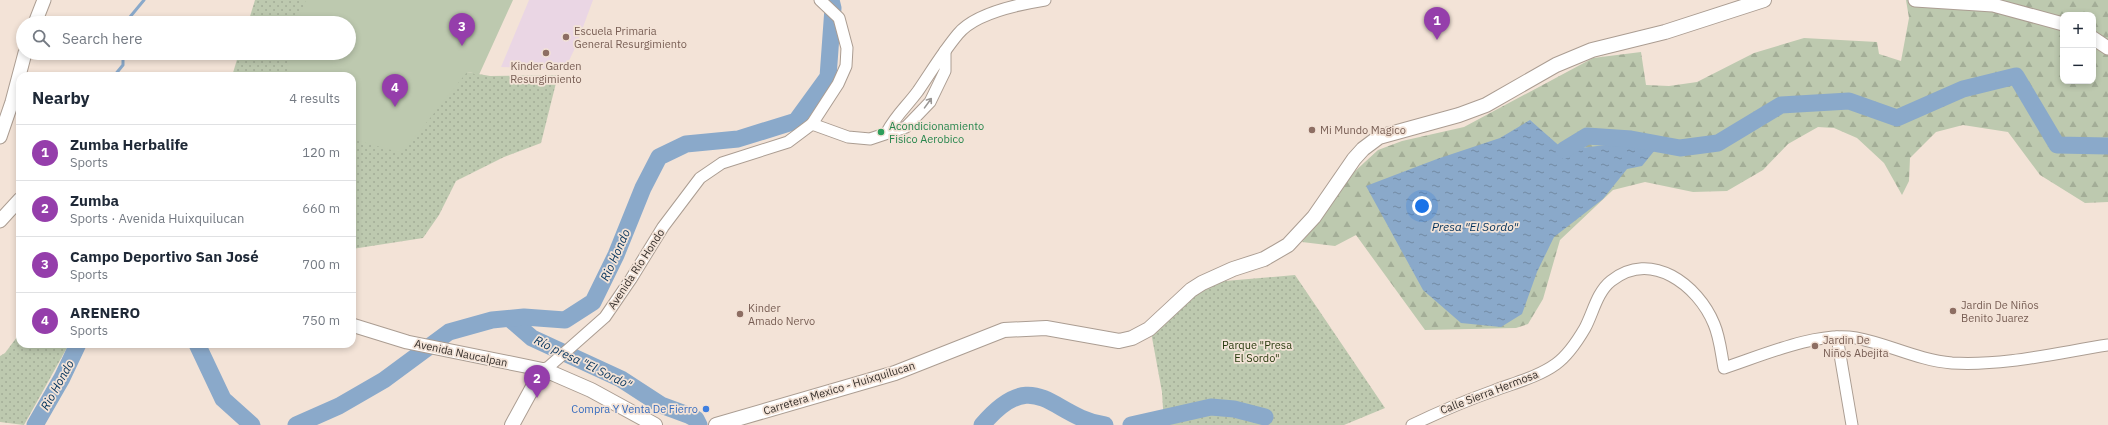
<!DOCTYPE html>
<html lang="en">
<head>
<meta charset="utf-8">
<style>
  :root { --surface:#fff; --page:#f2f2f3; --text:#1f2937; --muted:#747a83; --line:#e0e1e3; --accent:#953eab }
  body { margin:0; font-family:"IBM Plex Sans",sans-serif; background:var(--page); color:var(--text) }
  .controls { position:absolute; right:12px; top:12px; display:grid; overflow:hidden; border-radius:8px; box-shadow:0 2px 6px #0003 }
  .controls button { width:36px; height:36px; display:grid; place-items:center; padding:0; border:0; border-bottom:1px solid var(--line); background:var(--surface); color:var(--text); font:20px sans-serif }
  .you { position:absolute; left:1422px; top:206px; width:14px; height:14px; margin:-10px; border:3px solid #fff; border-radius:50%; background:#1a73e8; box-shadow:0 0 0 6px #1a73e833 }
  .badge { display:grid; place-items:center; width:26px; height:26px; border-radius:50%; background:var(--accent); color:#fff; font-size:13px; font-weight:700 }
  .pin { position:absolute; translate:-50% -33px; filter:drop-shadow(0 1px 2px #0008) }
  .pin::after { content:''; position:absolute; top:21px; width:14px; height:12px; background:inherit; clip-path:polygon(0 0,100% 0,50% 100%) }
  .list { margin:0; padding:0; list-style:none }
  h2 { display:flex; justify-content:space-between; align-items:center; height:52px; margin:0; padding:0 16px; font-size:17px }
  h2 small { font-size:13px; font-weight:400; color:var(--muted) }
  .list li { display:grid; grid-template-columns:26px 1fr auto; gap:12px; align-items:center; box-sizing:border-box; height:56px; padding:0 16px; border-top:1px solid var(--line) }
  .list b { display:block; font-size:15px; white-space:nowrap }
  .list p { margin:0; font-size:13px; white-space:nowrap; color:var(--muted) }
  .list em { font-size:13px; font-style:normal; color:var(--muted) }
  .icon { flex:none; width:22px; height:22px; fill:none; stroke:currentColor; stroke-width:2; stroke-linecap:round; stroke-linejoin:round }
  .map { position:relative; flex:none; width:2108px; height:425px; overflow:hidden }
  .search { position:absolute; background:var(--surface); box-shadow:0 2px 6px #0003; left:16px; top:16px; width:340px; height:44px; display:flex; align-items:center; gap:10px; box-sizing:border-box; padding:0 14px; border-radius:22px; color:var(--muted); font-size:15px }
  .panel { position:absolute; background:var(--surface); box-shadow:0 2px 6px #0003; left:16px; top:72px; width:340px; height:276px; border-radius:12px }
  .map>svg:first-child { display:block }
</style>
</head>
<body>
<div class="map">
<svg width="2108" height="425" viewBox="0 0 2108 425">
  <defs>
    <pattern id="grass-dots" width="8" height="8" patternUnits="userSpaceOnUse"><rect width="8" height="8" fill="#bdc9af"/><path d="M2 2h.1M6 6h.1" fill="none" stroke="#a3ad97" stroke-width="1.8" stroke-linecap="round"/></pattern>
    <pattern id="forest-firs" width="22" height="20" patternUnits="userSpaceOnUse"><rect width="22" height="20" fill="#bdc9af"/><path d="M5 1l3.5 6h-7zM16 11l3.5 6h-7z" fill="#a3ad97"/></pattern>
    <pattern id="water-ripples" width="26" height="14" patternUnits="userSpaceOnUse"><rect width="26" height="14" fill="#8aa9ca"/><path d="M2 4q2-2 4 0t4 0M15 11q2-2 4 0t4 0" fill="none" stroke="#728aa4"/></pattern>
  </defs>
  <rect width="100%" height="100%" fill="#f3e3d7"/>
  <polygon fill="#ead6e4" points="529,0 593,0 576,46 565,69 501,67"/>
  <g fill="url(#grass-dots)">
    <polygon points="255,0 361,0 467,72 490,76 558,75 541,143 504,157 456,181 439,215 423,238 352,249 352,76 232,76 239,53 349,53 349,23 248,23"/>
    <polygon points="1295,275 1385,408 1344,425 1164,425 1162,392 1151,332 1189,296 1213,282"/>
    <polygon points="20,333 20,344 69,344 24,425 0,422 0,356 5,353"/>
  </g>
  <path fill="url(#forest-firs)" fill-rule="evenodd" d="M1906,0H2108V202L2085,203L2040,175L2008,132L1963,125L1936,132L1910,158L1909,181L1902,195L1884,163L1857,138L1834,128L1818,127L1788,144L1763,170L1727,191L1693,192L1645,182L1613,190L1560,240L1543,299L1528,324L1516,328L1425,330L1356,235L1335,246L1302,242L1324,214L1353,173L1378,150L1402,141L1464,127L1593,58L1641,52L1646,85L1669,86L1697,82L1754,53L1804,38L1877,42L1879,54L1901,61L1909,18ZM2063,15H2093V81H2063Z"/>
  <polygon fill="#bdc9af" points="306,0 513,0 478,77 473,73 467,72 402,153 352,139 352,76 288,76 287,53 349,53 349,23 297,23"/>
  <polygon fill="url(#water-ripples)" points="1530,120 1564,150 1614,144 1655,150 1642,166 1627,169 1603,199 1554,237 1537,272 1522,314 1501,327 1461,323 1423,290 1366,186 1437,159 1500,138"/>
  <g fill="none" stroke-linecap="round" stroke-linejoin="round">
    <g stroke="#8aa9ca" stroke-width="3">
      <polyline points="125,23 144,0"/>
      <polyline points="114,76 123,65 123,53"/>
    </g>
    <g stroke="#8aa9ca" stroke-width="17">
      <polyline points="1564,150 1587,136 1631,139 1680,148 1718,143 1781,105 1849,101 1897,118 1963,89 2016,76 2057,145 2108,146"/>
      <polyline points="510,319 532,338 621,379 661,405 688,415 696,419 699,425"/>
      <polyline points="197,344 223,399 252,425"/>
      <polyline points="35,425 62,378 78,344"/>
      <polyline points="296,425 339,406 384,380 449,332 492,320 524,317 565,320 593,302 616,255 643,188 659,157 686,144 738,139 796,121 828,77 833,8 831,0"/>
      <path d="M982,425C1036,362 1051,417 1105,425"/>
      <polyline points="1131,425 1211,407 1234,409 1265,417"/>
    </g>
    <defs>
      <g id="tertiary">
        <polyline points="812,124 838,84 846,66 847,48 839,18 820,0"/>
        <path d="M887,132C896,115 907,106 918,91C931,72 943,52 958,34C975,13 1020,4 1045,0"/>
        <polyline points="1837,337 1852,425"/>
        <polyline points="545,370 605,317 631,279 663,227 700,178 722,163 788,142 812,124 848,137 870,139 906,127 930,102 945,71 945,51"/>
        <path d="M1412,425C1439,412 1465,401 1493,391C1514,383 1538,377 1556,364C1567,356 1578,340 1585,328C1593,313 1597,292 1611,281C1651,249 1698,285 1714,324C1720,338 1721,353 1724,368C1761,356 1817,331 1856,338C1889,344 1917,360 1952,363C2005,366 2056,353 2108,345"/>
      </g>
      <g id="secondary">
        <polyline points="1915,0 1993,5 2063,24"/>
        <polyline points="35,23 44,0"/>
        <polyline points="2093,38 2108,48"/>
        <polyline points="0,137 12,102 25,53"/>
        <polyline points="0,221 20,199"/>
        <polyline points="352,325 407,342 545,370"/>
      </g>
      <g id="primary">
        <polyline points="512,425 535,383 545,370 591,390 655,425"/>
        <polyline points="716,425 895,373 1004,330 1046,328 1119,341 1132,338 1149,329 1191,290 1202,283 1233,269 1264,259 1288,245 1314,217 1354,159 1363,149 1379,137 1459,115 1486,105 1556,65 1592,50 1665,32 1764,0"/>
      </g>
    </defs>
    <use href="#tertiary" stroke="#ab9d92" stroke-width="13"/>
    <use href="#secondary" stroke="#ab9d92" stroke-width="15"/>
    <use href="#primary" stroke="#ab9d92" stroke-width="16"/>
    <use href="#tertiary" stroke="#fff" stroke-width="11"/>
    <use href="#secondary" stroke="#fff" stroke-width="13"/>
    <use href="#primary" stroke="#fff" stroke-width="14"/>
  </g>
  <defs><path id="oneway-shaft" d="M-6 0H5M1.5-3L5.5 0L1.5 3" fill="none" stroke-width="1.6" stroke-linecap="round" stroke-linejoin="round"/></defs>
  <use stroke="#9a9795" href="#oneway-shaft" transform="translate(928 103) rotate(-54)"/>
  <g fill="#8d6e63" stroke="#f3e3d7" stroke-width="1.5">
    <circle cx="566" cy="37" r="4"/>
    <circle cx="546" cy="53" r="4"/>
    <circle cx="1312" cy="130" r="4"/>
    <circle cx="1953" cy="311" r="4"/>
    <circle cx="740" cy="314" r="4"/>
    <circle cx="1815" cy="346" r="4"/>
  </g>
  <circle fill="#2e9e5b" stroke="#f3e3d7" stroke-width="1.5" cx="881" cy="132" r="4"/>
  <circle fill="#3f7fe0" stroke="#f3e3d7" stroke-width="1.5" cx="706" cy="409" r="4"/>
  <g text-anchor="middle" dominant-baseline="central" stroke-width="3.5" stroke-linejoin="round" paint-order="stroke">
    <g font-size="11" fill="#785e54" stroke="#f3e3d7" text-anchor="start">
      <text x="574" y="31">Escuela Primaria<tspan x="574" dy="13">General Resurgimiento</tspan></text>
      <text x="546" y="66" text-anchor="middle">Kinder Garden<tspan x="546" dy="13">Resurgimiento</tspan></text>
      <text x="1320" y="130">Mi Mundo Magico</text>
      <text x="1961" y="305">Jardin De Niños<tspan x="1961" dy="13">Benito Juarez</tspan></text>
      <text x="748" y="308">Kinder<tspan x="748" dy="13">Amado Nervo</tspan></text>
      <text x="1823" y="340">Jardin De<tspan x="1823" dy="13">Niños Abejita</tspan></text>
    </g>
    <g font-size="11" fill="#27864d" stroke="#f3e3d7" text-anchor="start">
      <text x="889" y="126">Acondicionamiento<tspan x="889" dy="13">Fisico Aerobico</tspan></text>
    </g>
    <g font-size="11" fill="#352f2b" stroke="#f3e3d7">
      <text transform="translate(636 269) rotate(-57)">Avenida Río Hondo</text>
      <text transform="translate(461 353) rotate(12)">Avenida Naucalpan</text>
      <text transform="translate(839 388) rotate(-17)">Carretera Mexico - Huixquilucan</text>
      <text transform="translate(1489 392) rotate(-21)">Calle Sierra Hermosa</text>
    </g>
    <g font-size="11" fill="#283a0d" stroke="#f3e3d7">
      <text x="1257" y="345">Parque "Presa<tspan x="1257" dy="13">El Sordo"</tspan></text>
    </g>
    <g font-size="11" fill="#366cbe" stroke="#f3e3d7" text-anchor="end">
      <text x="698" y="409">Compra Y Venta De Fierro</text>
    </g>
    <g font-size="12" font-style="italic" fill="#01315b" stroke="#f3e3d7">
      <text x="1475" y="226">Presa "El Sordo"</text>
      <text transform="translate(615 255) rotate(-66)">Rio Hondo</text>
      <text transform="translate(583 362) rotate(26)">Río presa "El Sordo"</text>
      <text transform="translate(57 385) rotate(-61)">Rio Hondo</text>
    </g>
  </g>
</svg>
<div class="controls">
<button>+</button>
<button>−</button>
</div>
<div class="you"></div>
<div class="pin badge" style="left:1437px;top:40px">1</div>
<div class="pin badge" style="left:537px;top:398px">2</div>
<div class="pin badge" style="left:462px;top:46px">3</div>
<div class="pin badge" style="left:395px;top:107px">4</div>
<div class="search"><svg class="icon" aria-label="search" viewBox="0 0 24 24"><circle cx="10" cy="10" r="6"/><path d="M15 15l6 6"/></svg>Search here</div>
<section class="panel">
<h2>Nearby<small>4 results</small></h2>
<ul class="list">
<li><span class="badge">1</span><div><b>Zumba Herbalife</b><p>Sports</p></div><em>120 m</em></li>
<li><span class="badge">2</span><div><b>Zumba</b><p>Sports · Avenida Huixquilucan</p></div><em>660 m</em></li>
<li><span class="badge">3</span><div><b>Campo Deportivo San José</b><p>Sports</p></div><em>700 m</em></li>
<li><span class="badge">4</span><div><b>ARENERO</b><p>Sports</p></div><em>750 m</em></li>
</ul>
</section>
</div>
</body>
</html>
